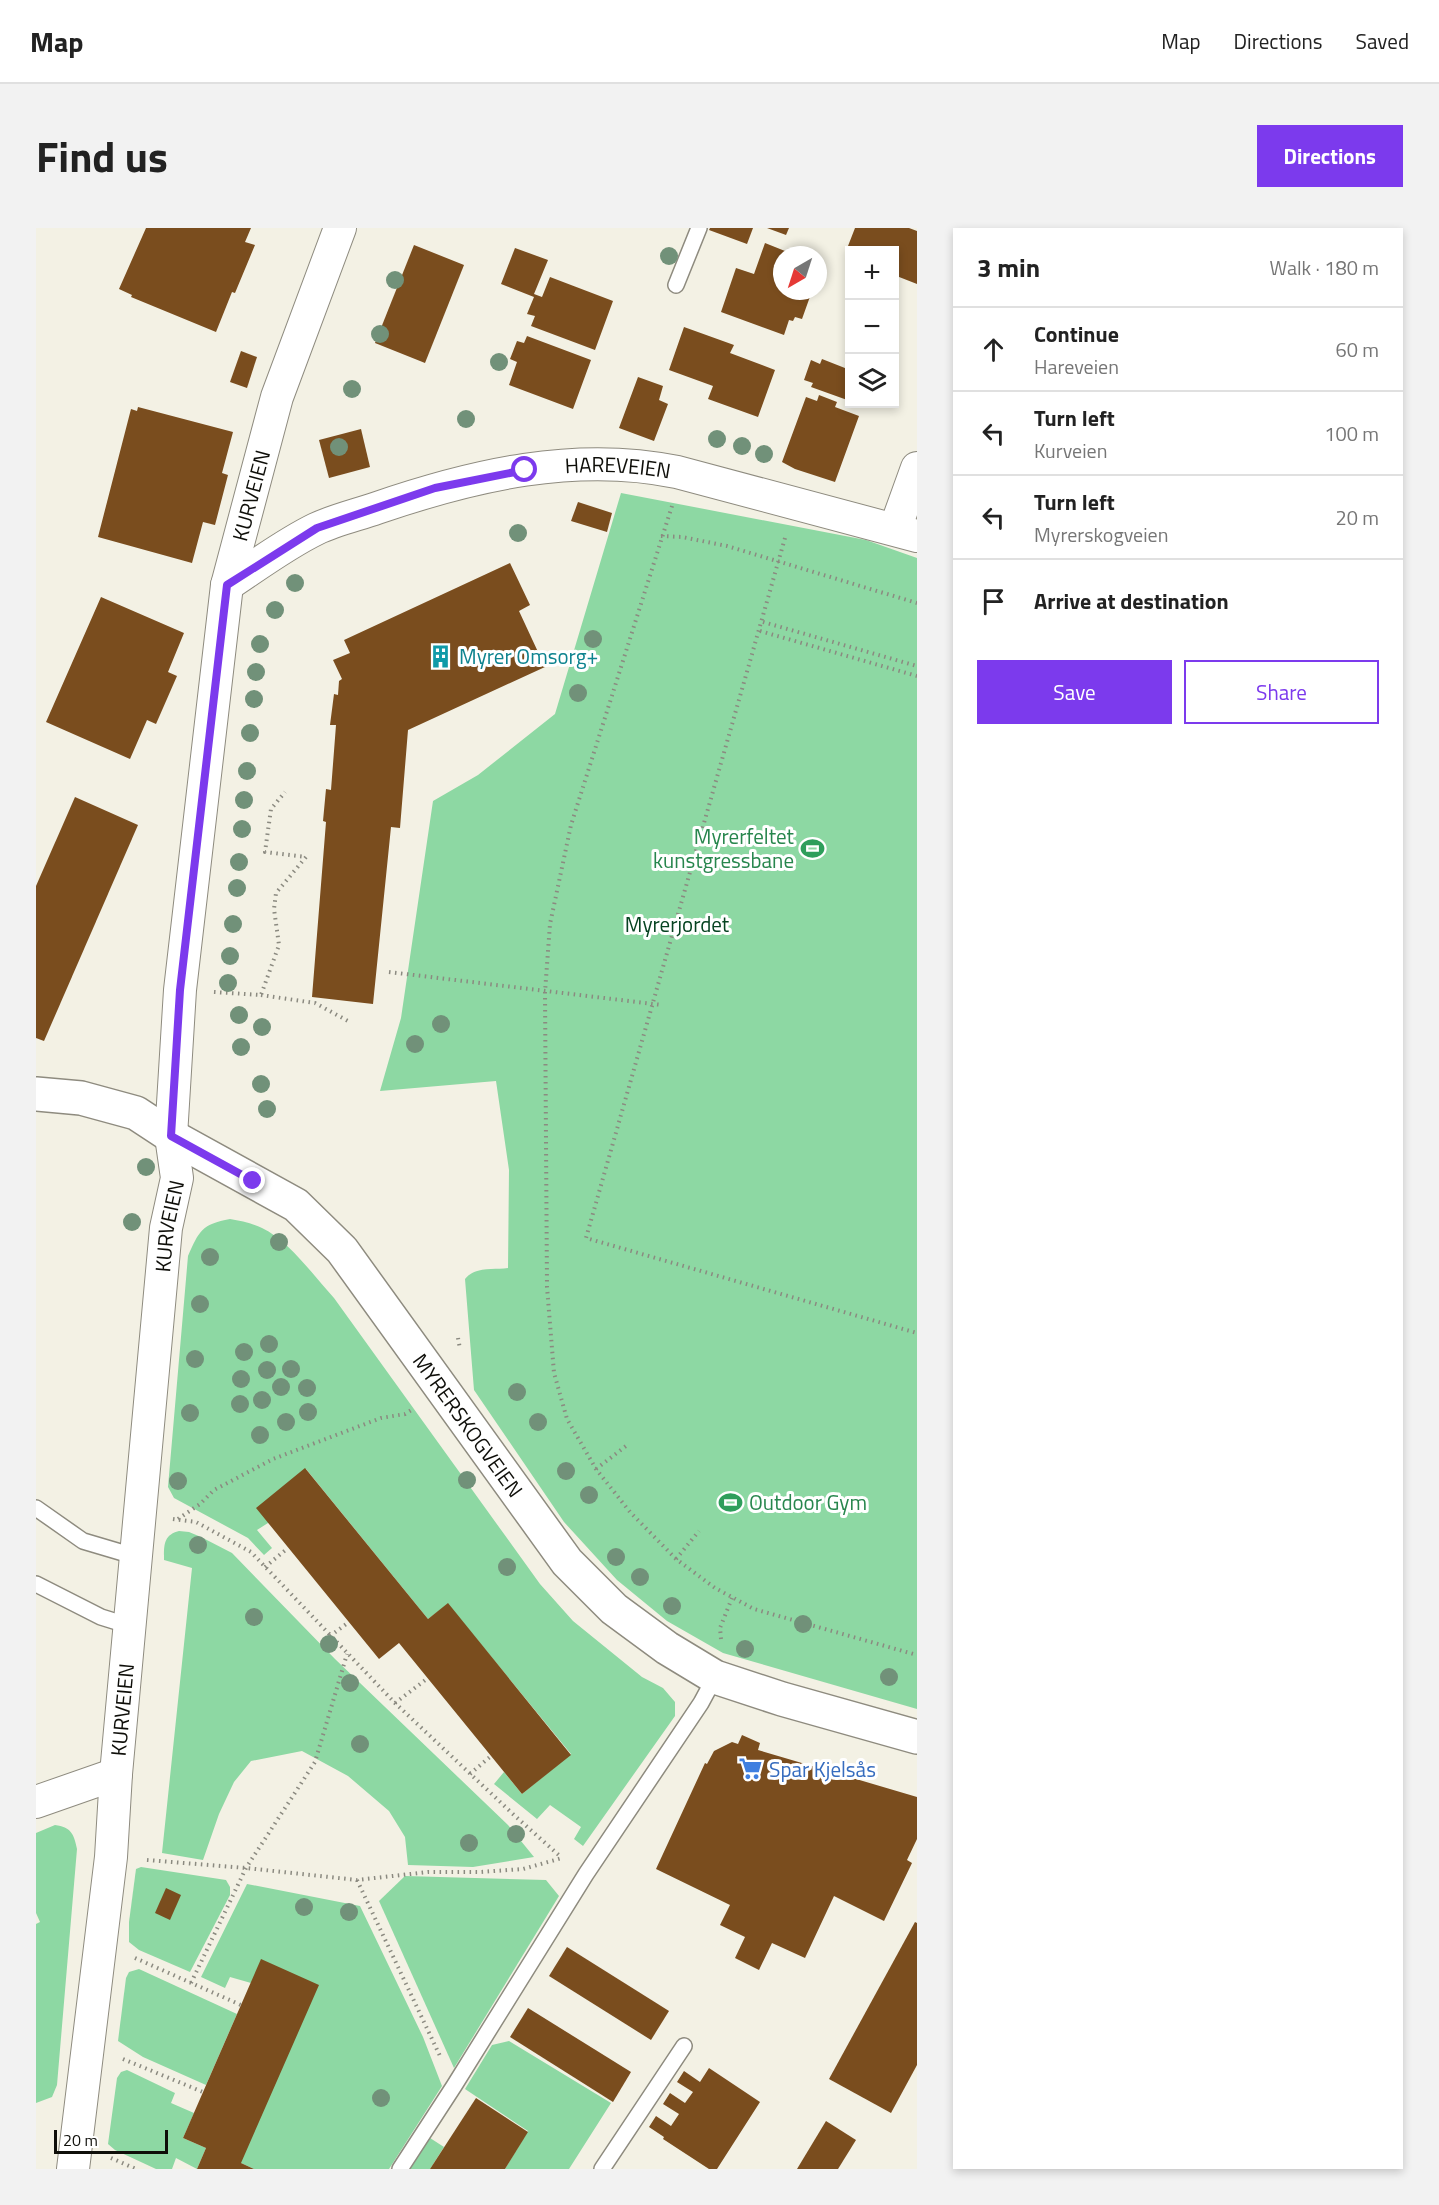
<!DOCTYPE html>
<html lang="en">
<head>
<meta charset="utf-8">
<style>
  :root { --surface:#fff; --page:#f2f2f2; --text:#222; --muted:#767676; --line:#e0e0e0; --accent:#7c3aed }
  body { margin:0; font-family:"Titillium Web",sans-serif; background:var(--page); color:var(--text) }
  .controls { position:absolute; right:18px; top:18px; display:grid; overflow:hidden; border-radius:0px; box-shadow:0 3px 9px #0003 }
  .controls button { width:54px; height:54px; display:grid; place-items:center; padding:0; border:0; border-bottom:2px solid var(--line); background:var(--surface); color:var(--text); font:30px sans-serif }
  .compass { position:absolute; left:737px; top:18px; width:54px; height:54px; border-radius:50%; background:var(--surface); box-shadow:0 3px 9px #0003; rotate:219deg }
  .scale { position:absolute; left:18px; bottom:15px; width:114px; box-sizing:border-box; padding-left:6px; border:3px solid #0e0e09; border-top:0; font-size:16px; line-height:21px; white-space:nowrap; color:#0e0e09; -webkit-text-stroke:4px #fff; paint-order:stroke }
  .stop { position:absolute; width:18px; height:18px; margin:-14px; border:4px solid #7c3aed; border-radius:50%; background:#fff }
  .stop.end { background:#7c3aed; border-color:#fff; box-shadow:0 2px 6px #0008 }
  .list { margin:0; padding:0; list-style:none }
  h2 { display:flex; justify-content:space-between; align-items:center; height:78px; margin:0; padding:0 24px; font-size:26px }
  h2 small { font-size:20px; font-weight:400; color:var(--muted) }
  .list li { display:grid; grid-template-columns:39px 1fr auto; gap:18px; align-items:center; box-sizing:border-box; height:84px; padding:0 24px; border-top:2px solid var(--line) }
  .list b { display:block; font-size:22px; white-space:nowrap }
  .list p { margin:0; font-size:20px; white-space:nowrap; color:var(--muted) }
  .list em { font-size:20px; font-style:normal; color:var(--muted) }
  .actions { display:flex; gap:12px; padding:18px 24px }
  .actions a { flex:1; padding:14px 0; border:2px solid var(--accent); border-radius:0px; text-align:center; font-size:21px; color:var(--accent) }
  .actions .main { background:var(--accent); color:#fff }
  .icon { flex:none; width:33px; height:33px; fill:none; stroke:currentColor; stroke-width:2; stroke-linecap:round; stroke-linejoin:round }
  .map { position:relative; flex:none; width:881px; height:1941px; overflow:hidden; border-radius:0px }
  header { display:flex; align-items:center; gap:36px; box-sizing:border-box; height:84px; padding:0 30px; background:var(--surface); border-bottom:2px solid var(--line) }
  header strong { font-size:28px }
  nav { display:flex; gap:33px; margin-inline-start:auto; font-size:21px }
  .intro { display:flex; align-items:center; justify-content:space-between; box-sizing:border-box; height:144px; padding:0 36px }
  h1 { margin:0; font-size:42px }
  .button { padding:15px 27px; border-radius:0px; background:var(--accent); color:#fff; font-size:21px; font-weight:700 }
  main { display:flex; gap:36px; padding:0 36px }
  aside { flex:1; background:var(--surface); border-radius:0px; box-shadow:0 3px 9px #0003 }
  .map>svg:first-child { display:block }
</style>
</head>
<body>
<header>
<strong>Map</strong>
<nav><a>Map</a><a>Directions</a><a>Saved</a></nav>
</header>
<div class="intro"><h1>Find us</h1><a class="button">Directions</a></div>
<main>
<div class="map">
<svg width="881" height="1941" viewBox="0 0 881 1941">
  <rect width="100%" height="100%" fill="#f3f1e4"/>
  <g fill="#8dd8a3">
    <path d="M585,265L830,312L881,330V1481L687,1425L631,1393L581,1352L528,1294L438,1162L429,1051C439,1038 458,1042 472,1040L473,942L460,853L344,863L365,790L397,573L442,547L519,486Z"/>
    <path d="M194,991C205,993 216,995 226,1000C253,1013 278,1048 298,1070L504,1356L537,1393L606,1449L627,1460L639,1474V1488L547,1618L538,1611L545,1599L514,1577L501,1591L458,1556L468,1544L486,1566L535,1526L412,1376L392,1391L270,1241L232,1295L221,1302L236,1320L228,1327L212,1310L138,1270L132,1259L152,1028C163,1003 166,996 194,991Z"/>
    <path d="M143,1303L153,1304L165,1309L196,1325L299,1431L472,1597L498,1629L437,1639L372,1637L369,1609L353,1583L312,1548L266,1523L215,1533L198,1554L183,1586L167,1632L126,1625L156,1340L128,1332C128,1318 127,1307 143,1303Z"/>
    <path d="M19,1597C35,1599 38,1606 41,1621L21,1857L16,1869L0,1875V1696L4,1694L0,1685V1605Z"/>
    <polygon points="105,1639 190,1652 194,1659 194,1667 154,1744 103,1722 93,1714 93,1694 100,1641"/>
    <polygon points="369,1648 510,1652 523,1668 418,1840 343,1673"/>
    <polygon points="211,1656 324,1678 387,1809 406,1858 353,1941 218,1941 205,1935 215,1755 194,1749 189,1760 165,1749"/>
    <polygon points="103,1741 201,1786 170,1857 107,1829 82,1813 90,1750 93,1744"/>
    <polygon points="473,1813 575,1875 533,1941 469,1941 492,1903 429,1861 456,1817"/>
    <polygon points="91,1842 139,1865 135,1875 158,1885 147,1910 170,1920 161,1941 140,1930 136,1941 120,1941 79,1922 72,1916 81,1850 85,1844"/>
    <polygon points="394,1910 408,1919 394,1941 374,1941"/>
  </g>
  <g fill="#7a4d1e">
    <polygon points="110,0 215,0 209,14 219,17 199,65 196,64 180,104 95,69 96,67 83,61"/>
    <polygon points="674,0 717,0 711,16 673,2"/>
    <polygon points="731,0 753,0 750,7"/>
    <polygon points="819,0 873,0 881,3 881,56 858,47 858,22 815,22 816,19 812,18"/>
    <polygon points="729,15 759,27 746,27 746,63 776,63 766,91 759,89 757,93 753,92 748,107 685,84 700,40 718,46"/>
    <polygon points="378,17 428,37 389,135 339,115"/>
    <polygon points="479,20 512,32 498,66 506,69 514,49 577,73 559,122 495,98 499,88 491,86 498,69 465,56"/>
    <polygon points="648,99 698,117 694,125 739,142 722,189 672,171 677,158 633,142"/>
    <polygon points="491,108 555,132 537,181 473,157 481,134 474,131 481,113 488,115"/>
    <polygon points="205,123 221,129 211,160 194,154"/>
    <polygon points="786,131 814,142 814,173 775,159 777,155 768,152 775,132 784,136"/>
    <polygon points="602,149 627,158 623,172 632,176 618,213 583,200"/>
    <polygon points="783,167 801,174 799,179 823,188 799,254 759,241 746,234 770,169 781,173"/>
    <polygon points="102,179 197,204 186,245 192,247 179,297 167,294 156,335 62,309 95,181 101,183"/>
    <polygon points="325,201 334,239 293,250 283,212"/>
    <polygon points="542,274 576,285 571,304 535,293"/>
    <polygon points="474,335 494,377 483,383 509,439 372,502 364,600 355,599 337,776 276,769 290,594 287,593 290,561 295,562 300,497 294,497 298,466 302,467 303,453 306,451 297,432 314,425 308,412"/>
    <polygon points="65,369 148,405 132,444 141,448 120,496 111,492 94,531 10,494"/>
    <polygon points="39,569 102,597 8,813 0,810 0,658"/>
    <polygon points="269,1240 392,1391 412,1375 535,1527 486,1566 363,1415 343,1431 220,1280"/>
    <polygon points="706,1507 724,1515 722,1522 881,1569 881,1611 871,1632 876,1635 848,1693 798,1668 769,1730 736,1715 723,1742 699,1730 709,1709 684,1697 694,1677 620,1641 669,1535 671,1536 678,1523 696,1514 702,1516"/>
    <polygon points="130,1660 145,1667 134,1692 119,1685"/>
    <polygon points="879,1694 881,1695 881,1837 855,1885 793,1851"/>
    <polygon points="531,1719 633,1783 615,1812 513,1748"/>
    <polygon points="225,1731 283,1757 205,1935 218,1941 161,1941 170,1920 147,1910"/>
    <polygon points="492,1780 595,1844 577,1874 474,1809"/>
    <polygon points="673,1840 724,1874 681,1941 673,1941 627,1911 628,1909 613,1899 620,1888 635,1898 643,1886 627,1876 634,1865 649,1875 657,1864 641,1854 648,1843 664,1854"/>
    <polygon points="440,1870 492,1904 469,1941 394,1941"/>
    <polygon points="790,1893 820,1912 802,1941 761,1941"/>
  </g>
  <g fill="none" stroke-linecap="round" stroke-linejoin="round">
    <defs>
      <g id="service">
        <polyline points="640,57 663,0"/>
        <polyline points="0,1280 47,1313 101,1329"/>
        <polyline points="0,1356 65,1389 94,1398"/>
        <polyline points="364,1941 418,1858 550,1646 665,1475 679,1449"/>
        <polyline points="566,1941 648,1818"/>
      </g>
      <g id="minor">
        <polyline points="859,301 881,240"/>
        <path id="s1" d="M191,357C220,338 249,316 280,301C299,292 321,287 341,280C437,247 540,223 641,244L881,308"/>
        <polyline points="0,1574 80,1546"/>
        <path id="s2" d="M37,1941L75,1629L80,1546L130,1000L141,950L135,908L144,762L191,357L241,169L304,0"/>
      </g>
      <g id="tertiary">
        <path id="s3" d="M0,866L45,870L100,885L135,908L260,977L306,1022L531,1334L578,1381L631,1420L679,1449L746,1471L881,1509"/>
      </g>
    </defs>
    <use href="#service" stroke="#8e8b7f" stroke-width="18"/>
    <use href="#minor" stroke="#8e8b7f" stroke-width="34"/>
    <use href="#tertiary" stroke="#8e8b7f" stroke-width="36"/>
    <g stroke="#8b8a80" stroke-width="4" stroke-dasharray="1.5 4.5" stroke-linecap="butt">
      <polyline points="636,278 535,597 514,696 509,764 511,1059 518,1145 531,1191 560,1241 594,1284 640,1331 679,1360 718,1381 881,1427"/>
      <polyline points="625,308 646,309 691,318 881,375"/>
      <polyline points="749,310 550,1010 881,1105"/>
      <polyline points="727,394 881,438"/>
      <polyline points="724,403 881,448"/>
      <polyline points="353,744 626,777"/>
      <polyline points="178,764 225,767 243,717 238,681 240,665 270,629 229,624 235,581 249,564"/>
      <polyline points="225,767 279,775 312,793"/>
      <polyline points="422,1110 424,1121"/>
      <polyline points="560,1241 590,1218"/>
      <polyline points="137,1291 160,1294 215,1324 359,1475 478,1587 525,1629"/>
      <polyline points="142,1291 164,1276 178,1262 237,1231 345,1190 369,1186 377,1181"/>
      <polyline points="640,1331 663,1303"/>
      <polyline points="229,1339 252,1320"/>
      <polyline points="294,1408 313,1394"/>
      <polyline points="685,1411 684,1400 696,1370"/>
      <polyline points="359,1475 392,1450"/>
      <polyline points="434,1546 455,1528"/>
      <polyline points="111,1632 210,1640 321,1652 392,1644 444,1644 487,1641 526,1630"/>
      <polyline points="321,1652 404,1828"/>
      <polyline points="99,1730 205,1777"/>
      <polyline points="155,1755 210,1640 279,1534 311,1426"/>
      <polyline points="87,1831 167,1864"/>
      <polyline points="75,1930 100,1941"/>
    </g>
    <use href="#service" stroke="#fff" stroke-width="15"/>
    <use href="#minor" stroke="#fff" stroke-width="32"/>
    <use href="#tertiary" stroke="#fff" stroke-width="33"/>
  </g>
  <g fill="#719179">
    <circle cx="633" cy="28" r="9"/>
    <circle cx="359" cy="52" r="9"/>
    <circle cx="344" cy="106" r="9"/>
    <circle cx="463" cy="134" r="9"/>
    <circle cx="316" cy="161" r="9"/>
    <circle cx="430" cy="191" r="9"/>
    <circle cx="681" cy="211" r="9"/>
    <circle cx="706" cy="218" r="9"/>
    <circle cx="303" cy="219" r="9"/>
    <circle cx="728" cy="226" r="9"/>
    <circle cx="482" cy="305" r="9"/>
    <circle cx="259" cy="355" r="9"/>
    <circle cx="239" cy="382" r="9"/>
    <circle cx="557" cy="411" r="9"/>
    <circle cx="224" cy="416" r="9"/>
    <circle cx="220" cy="444" r="9"/>
    <circle cx="542" cy="465" r="9"/>
    <circle cx="218" cy="471" r="9"/>
    <circle cx="214" cy="505" r="9"/>
    <circle cx="211" cy="543" r="9"/>
    <circle cx="208" cy="572" r="9"/>
    <circle cx="206" cy="601" r="9"/>
    <circle cx="203" cy="634" r="9"/>
    <circle cx="201" cy="660" r="9"/>
    <circle cx="197" cy="696" r="9"/>
    <circle cx="194" cy="728" r="9"/>
    <circle cx="192" cy="755" r="9"/>
    <circle cx="203" cy="787" r="9"/>
    <circle cx="405" cy="796" r="9"/>
    <circle cx="226" cy="799" r="9"/>
    <circle cx="379" cy="816" r="9"/>
    <circle cx="205" cy="819" r="9"/>
    <circle cx="225" cy="856" r="9"/>
    <circle cx="231" cy="881" r="9"/>
    <circle cx="110" cy="939" r="9"/>
    <circle cx="96" cy="994" r="9"/>
    <circle cx="243" cy="1014" r="9"/>
    <circle cx="174" cy="1029" r="9"/>
    <circle cx="164" cy="1076" r="9"/>
    <circle cx="233" cy="1116" r="9"/>
    <circle cx="208" cy="1124" r="9"/>
    <circle cx="159" cy="1131" r="9"/>
    <circle cx="255" cy="1141" r="9"/>
    <circle cx="231" cy="1142" r="9"/>
    <circle cx="205" cy="1151" r="9"/>
    <circle cx="245" cy="1159" r="9"/>
    <circle cx="271" cy="1160" r="9"/>
    <circle cx="481" cy="1164" r="9"/>
    <circle cx="226" cy="1172" r="9"/>
    <circle cx="204" cy="1176" r="9"/>
    <circle cx="272" cy="1184" r="9"/>
    <circle cx="154" cy="1185" r="9"/>
    <circle cx="250" cy="1194" r="9"/>
    <circle cx="502" cy="1194" r="9"/>
    <circle cx="224" cy="1207" r="9"/>
    <circle cx="530" cy="1243" r="9"/>
    <circle cx="431" cy="1252" r="9"/>
    <circle cx="142" cy="1253" r="9"/>
    <circle cx="553" cy="1267" r="9"/>
    <circle cx="162" cy="1317" r="9"/>
    <circle cx="580" cy="1329" r="9"/>
    <circle cx="471" cy="1339" r="9"/>
    <circle cx="604" cy="1349" r="9"/>
    <circle cx="636" cy="1378" r="9"/>
    <circle cx="218" cy="1389" r="9"/>
    <circle cx="767" cy="1396" r="9"/>
    <circle cx="293" cy="1416" r="9"/>
    <circle cx="709" cy="1421" r="9"/>
    <circle cx="853" cy="1449" r="9"/>
    <circle cx="314" cy="1455" r="9"/>
    <circle cx="324" cy="1516" r="9"/>
    <circle cx="480" cy="1606" r="9"/>
    <circle cx="433" cy="1615" r="9"/>
    <circle cx="268" cy="1679" r="9"/>
    <circle cx="313" cy="1684" r="9"/>
    <circle cx="345" cy="1870" r="9"/>
  </g>
  <g fill="none" stroke-linecap="round" stroke-linejoin="round">
    <polyline stroke="#7c3aed" stroke-width="8" points="217,953 135,908 144,762 191,357 281,300 399,260 489,242"/>
  </g>
  <defs>
    <symbol id="building-bare" viewBox="-9 -9 18 18"><path d="M-4-6H4V6H1V3H-1V6H-4ZM-2.5-4.3h1.7v1.8h-1.7ZM.8-4.3h1.7v1.8H.8ZM-2.5-1h1.7V.8h-1.7ZM.8-1h1.7V.8H.8Z" fill="#0f9aa8" stroke="#fff" stroke-width="2.5" paint-order="stroke"/></symbol>
    <symbol id="stadium-bare" viewBox="-9 -9 18 18"><path d="M0-5a6.5 5 0 1 0 0 10a6.5 5 0 1 0 0-10ZM-3.5-1.8h7v3.6h-7Z" fill="#2e9e5b" stroke="#fff" stroke-width="2.5" paint-order="stroke"/></symbol>
    <symbol id="supermarket-bare" viewBox="-9 -9 18 18"><path d="M-6-5.5h2.5l.6 2H6L4.5 2H-2.5L-4.4-4H-6ZM-1.5 3.2a1.3 1.3 0 1 0 .1 0ZM3 3.2a1.3 1.3 0 1 0 .1 0Z" fill="#3f7fe0" stroke="#fff" stroke-width="2.5" paint-order="stroke"/></symbol>
  </defs>
  <g fill-rule="evenodd">
    <use href="#building-bare" x="388" y="412" width="33" height="33"/>
    <use href="#stadium-bare" x="760" y="604" width="33" height="33"/>
    <use href="#stadium-bare" x="678" y="1258" width="33" height="33"/>
    <use href="#supermarket-bare" x="698" y="1524" width="33" height="33"/>
  </g>
  <g text-anchor="middle" dominant-baseline="central" stroke-width="6" stroke-linejoin="round" paint-order="stroke">
    <g font-size="21" fill="#0e0e09" stroke="#fff">
      <text stroke="none"><textPath href="#s1" startOffset="416">HAREVEIEN</textPath></text>
      <text stroke="none"><textPath href="#s2" startOffset="1686">KURVEIEN</textPath></text>
      <text stroke="none"><textPath href="#s2" startOffset="948">KURVEIEN</textPath></text>
      <text stroke="none"><textPath href="#s3" startOffset="567">MYRERSKOGVEIEN</textPath></text>
      <text stroke="none"><textPath href="#s2" startOffset="462">KURVEIEN</textPath></text>
    </g>
    <g font-size="21" fill="#0d838f" stroke="#fff" text-anchor="start">
      <text x="423" y="428">Myrer Omsorg+</text>
    </g>
    <g font-size="21" fill="#27864d" stroke="#fff" text-anchor="end">
      <text x="758" y="608">Myrerfeltet<tspan x="758" dy="24">kunstgressbane</tspan></text>
      <text x="713" y="1274" text-anchor="start">Outdoor Gym</text>
    </g>
    <g font-size="21" fill="#064321" stroke="#fff">
      <text x="641" y="696">Myrerjordet</text>
    </g>
    <g font-size="21" fill="#366cbe" stroke="#fff" text-anchor="start">
      <text x="733" y="1541">Spar Kjelsås</text>
    </g>
  </g>
</svg>
<div class="controls">
<button>+</button>
<button>−</button>
<button><svg class="icon" aria-label="layers" viewBox="0 0 24 24"><path d="M12 4l9 5-9 5-9-5zM3 14l9 5 9-5"/></svg></button>
</div>
<svg class="compass" viewBox="-18 -18 36 36"><path d="M0-13l5 13h-10z" fill="#e53935"/><path d="M0 13l5-13h-10z" fill="#767676"/></svg>
<div class="scale">20 m</div>
<div class="stop" style="left:489px;top:242px"></div>
<div class="stop end" style="left:217px;top:953px"></div>
</div>
<aside>
<h2>3 min<small>Walk · 180 m</small></h2>
<ul class="list">
<li><svg class="icon" aria-label="ahead" viewBox="0 0 24 24"><path d="M12 20V5M6 11l6-6 6 6"/></svg><div><b>Continue</b><p>Hareveien</p></div><em>60 m</em></li>
<li><svg class="icon" aria-label="left" viewBox="0 0 24 24"><path d="M17 20v-9H6M10 6l-5 5 5 5"/></svg><div><b>Turn left</b><p>Kurveien</p></div><em>100 m</em></li>
<li><svg class="icon" aria-label="left" viewBox="0 0 24 24"><path d="M17 20v-9H6M10 6l-5 5 5 5"/></svg><div><b>Turn left</b><p>Myrerskogveien</p></div><em>20 m</em></li>
<li><svg class="icon" aria-label="arrive" viewBox="0 0 24 24"><path d="M6 21V4h12l-3 4 3 4H6"/></svg><div><b>Arrive at destination</b></div></li>
</ul>
<div class="actions"><a class="main">Save</a><a>Share</a></div>
</aside>
</main>
</body>
</html>
